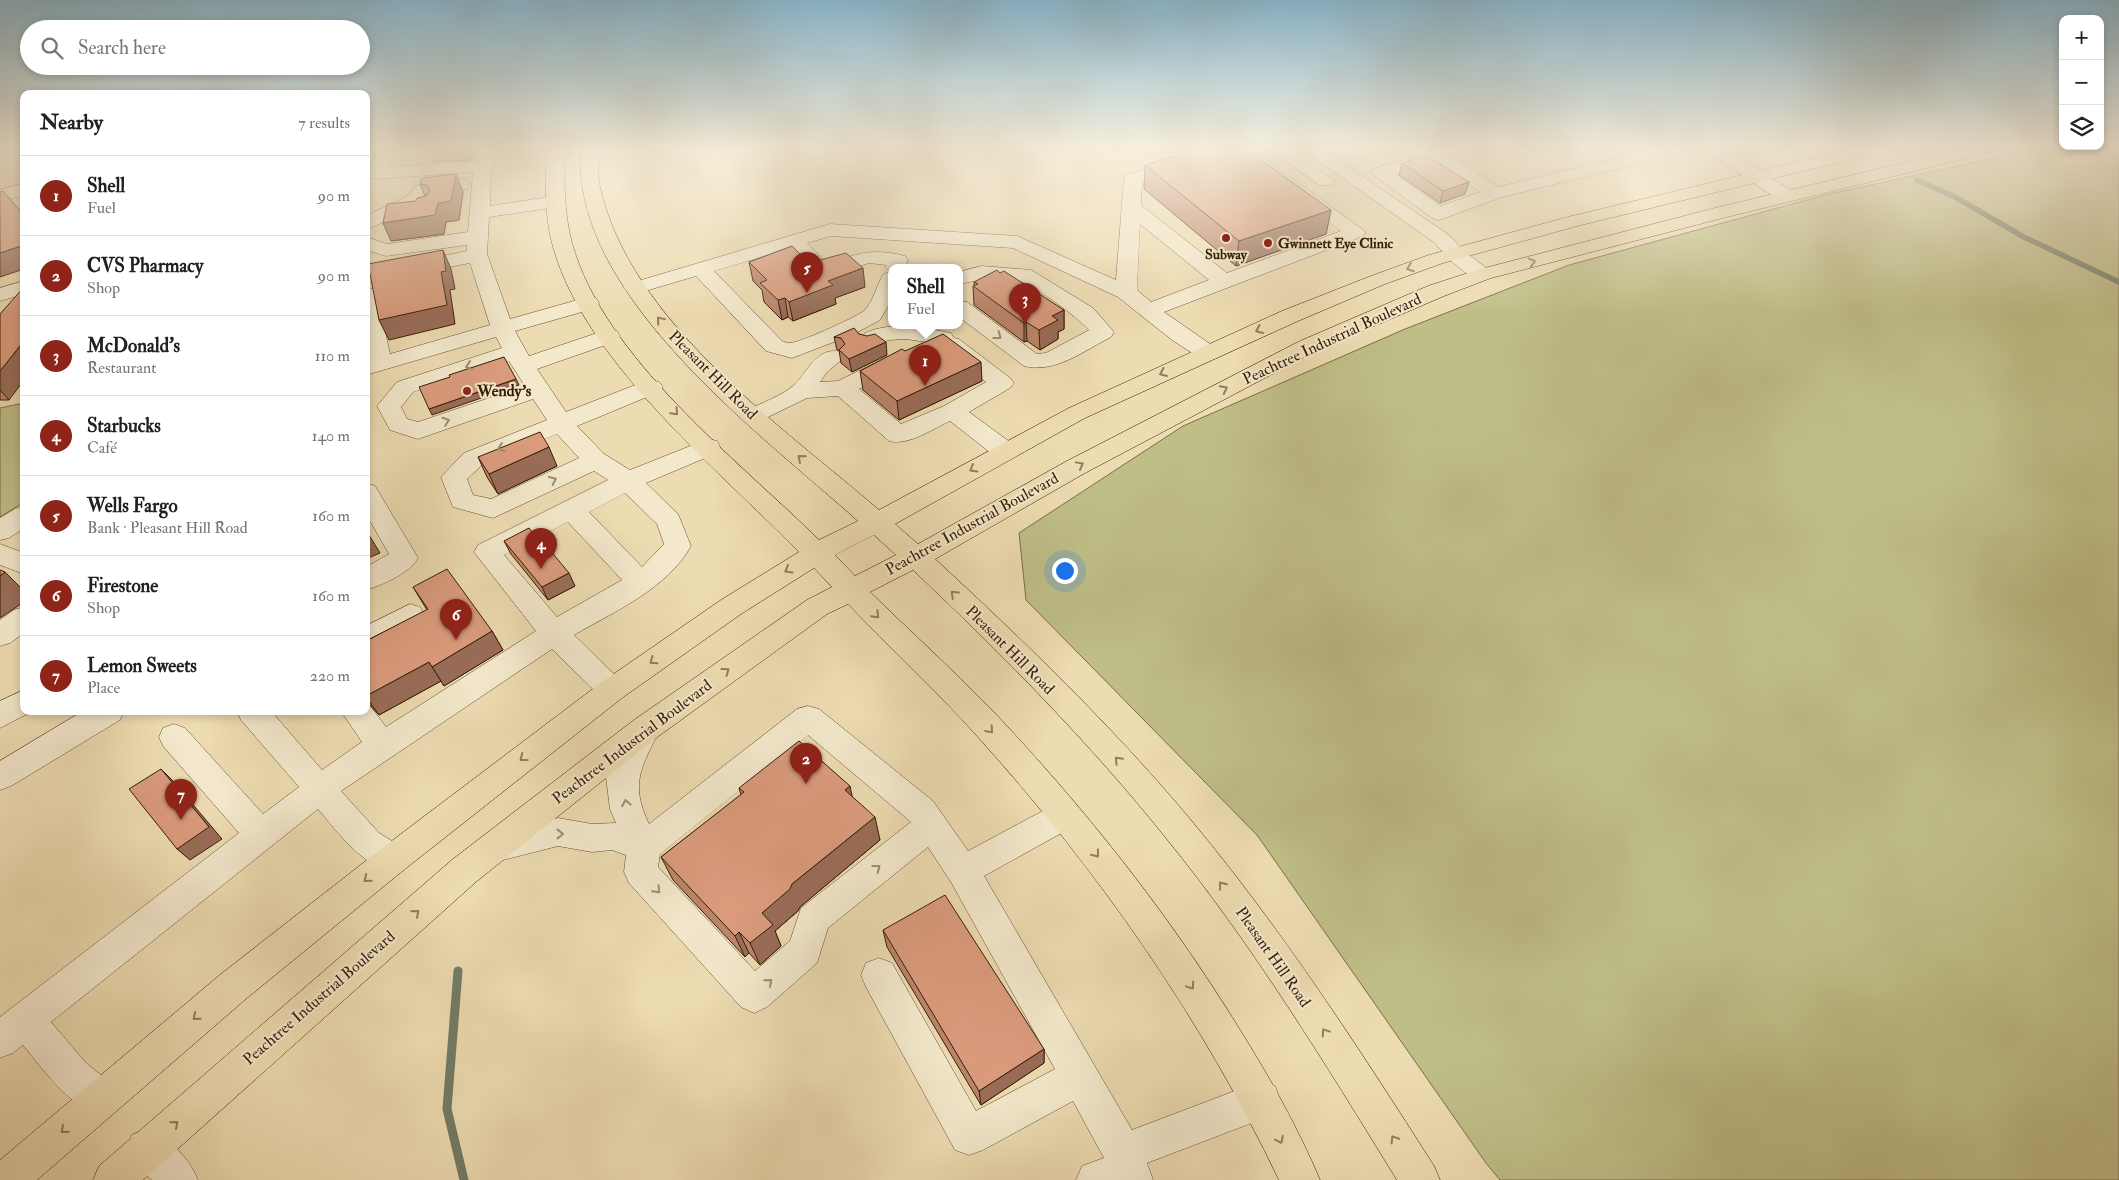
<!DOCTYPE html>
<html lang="en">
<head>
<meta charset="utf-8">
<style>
  :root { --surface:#fff; --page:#f6f6f6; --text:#202124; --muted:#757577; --line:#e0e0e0; --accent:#8f2418 }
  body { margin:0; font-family:"IM FELL Double Pica",serif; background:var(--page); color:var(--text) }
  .controls { position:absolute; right:15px; top:15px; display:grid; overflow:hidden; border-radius:10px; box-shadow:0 2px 8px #0003 }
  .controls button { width:45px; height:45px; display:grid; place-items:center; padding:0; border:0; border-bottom:1px solid var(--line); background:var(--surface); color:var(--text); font:25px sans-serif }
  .you { position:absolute; left:1064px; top:570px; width:18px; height:18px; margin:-12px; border:4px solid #fff; border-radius:50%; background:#1a73e8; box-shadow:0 0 0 8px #1a73e833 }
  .badge { display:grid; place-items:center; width:32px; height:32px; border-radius:50%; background:var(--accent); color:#fff; font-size:16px; font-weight:700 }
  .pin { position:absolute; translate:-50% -41px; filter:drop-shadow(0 1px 2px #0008) }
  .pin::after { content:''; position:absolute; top:26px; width:18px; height:15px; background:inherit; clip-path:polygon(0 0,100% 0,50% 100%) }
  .popup { position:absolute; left:888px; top:264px; width:75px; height:65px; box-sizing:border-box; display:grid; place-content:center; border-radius:10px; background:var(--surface); filter:drop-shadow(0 1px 4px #0005); font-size:16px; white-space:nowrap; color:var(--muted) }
  .popup b { font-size:19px; color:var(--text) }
  .popup::after { content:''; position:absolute; left:50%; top:100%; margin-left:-10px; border:10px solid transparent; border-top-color:var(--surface) }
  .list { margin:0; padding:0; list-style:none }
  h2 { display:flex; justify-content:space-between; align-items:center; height:65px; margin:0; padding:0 20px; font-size:21px }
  h2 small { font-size:16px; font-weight:400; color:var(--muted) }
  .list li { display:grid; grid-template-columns:32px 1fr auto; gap:15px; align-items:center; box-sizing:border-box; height:80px; padding:0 20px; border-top:1px solid var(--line) }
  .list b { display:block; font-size:19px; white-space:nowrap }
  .list p { margin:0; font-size:16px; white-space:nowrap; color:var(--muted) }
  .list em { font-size:16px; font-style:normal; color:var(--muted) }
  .icon { flex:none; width:28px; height:28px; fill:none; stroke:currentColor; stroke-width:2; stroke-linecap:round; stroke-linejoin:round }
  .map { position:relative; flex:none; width:2119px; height:1180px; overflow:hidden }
  .search { position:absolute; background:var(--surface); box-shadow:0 2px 8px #0003; left:20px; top:20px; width:350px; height:55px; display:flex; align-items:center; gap:12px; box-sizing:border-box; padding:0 18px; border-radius:28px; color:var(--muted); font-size:19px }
  .panel { position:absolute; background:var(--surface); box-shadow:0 2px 8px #0003; left:20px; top:90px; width:350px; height:625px; border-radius:10px }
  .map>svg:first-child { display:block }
</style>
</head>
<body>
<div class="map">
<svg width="2119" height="1180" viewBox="0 0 2119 1180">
  <rect width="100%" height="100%" fill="#eddbb1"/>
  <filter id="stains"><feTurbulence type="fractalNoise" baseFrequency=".004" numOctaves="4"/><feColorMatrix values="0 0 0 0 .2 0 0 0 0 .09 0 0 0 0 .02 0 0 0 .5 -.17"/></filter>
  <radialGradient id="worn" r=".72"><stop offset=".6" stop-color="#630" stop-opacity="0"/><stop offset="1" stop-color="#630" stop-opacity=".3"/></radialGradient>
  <g fill="#bfbe87" stroke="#7a6e46">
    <polygon points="2035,149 2119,149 2119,1180 1500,1180 1486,1163 1257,835 1026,600 1019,533 1183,426 1405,329 1569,265 1825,195"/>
    <polygon points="24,403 24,502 0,517 0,408"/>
  </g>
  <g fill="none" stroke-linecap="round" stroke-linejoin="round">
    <polyline stroke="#727c66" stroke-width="5.5" points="1917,180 1955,197 2024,237 2119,282"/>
    <polyline stroke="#727c66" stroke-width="9" points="458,971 447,1109 464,1180"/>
    <defs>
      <g id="minor">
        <path d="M379,149H397L389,167L477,161L481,149H499L491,174L490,206L555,196L562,198L565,202L562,206L489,217L487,254L510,319L588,297L596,298L599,303L596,308L515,331L529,356L609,329L617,331L620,336L617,341L537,369L566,412L643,382L651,380L659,382L663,387L659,392L577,426L604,454L630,470L708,439L717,441L720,447L717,453L646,483L678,514L691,546C667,589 615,611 574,635L622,682L627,690L622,698L612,702L602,698L552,649L341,791L379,833L405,849L410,859L405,869L393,874C358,861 341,836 318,809L51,1022L86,1063L113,1085L119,1098L113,1111L100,1117C67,1103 45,1072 23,1045L13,1053L0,1058V1017L239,833L163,746L159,737L163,728L174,724L185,728L263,814L299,787L241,720L237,711H271L322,770L362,742L341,711H366L367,702L386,727L536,631L474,552L478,545L608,480L594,471L493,518L453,507L441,477L464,453L547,420L533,399L418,439L390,430L377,406L397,382L502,348L496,337L366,375V361L369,360L366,347V288L374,289L377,294L390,354L490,325L470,263L366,283V271L467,251V245L386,256L366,250V237L387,244L468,232L473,172L376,179L369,177L367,173ZM509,361L525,386L418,422L407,419L401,407L413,392ZM557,434L579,458L491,499L473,495L467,479L482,465ZM625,493L657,524L664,544L642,567L589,512ZM568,522L622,580L557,617L504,555Z"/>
        <path d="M1230,149H1251L1366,232L1363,236L1164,312L1216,348L1219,353L1216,358L1208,360L1200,358L1172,340L1118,297L1013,248L831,236L807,243L828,264C858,253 873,248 905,256L908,260L905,267H891V301L880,320L852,335L792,358L766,351L696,276L635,294L628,292L624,288L628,284L830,224L1017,236L1116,280L1124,179L1126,175L1180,159L1187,161L1189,165L1187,169L1142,182L1141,205L1227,273L1341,231ZM1140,224L1209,280L1151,302L1137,290ZM789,249L817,276L824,278L869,263L886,265L885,267L890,272L884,274C876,285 874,301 864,311C856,317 798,344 789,343C787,343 784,342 782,341L714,271Z"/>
        <polygon points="1269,149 1290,149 1335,181 1333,185 1319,185"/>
        <path d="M1301,149H1322L1449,235L1463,250L1494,274L1491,278C1470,284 1448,258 1435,243Z"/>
        <path d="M1439,149H1465L1462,153L1452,156L1498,187L1656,149H1686L1683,153L1502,197L1439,220L1432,218L1371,173L1373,169ZM1435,161L1480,192L1441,206L1395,174Z"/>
        <polygon points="1704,149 1725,149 1793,192 1796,196 1793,200 1779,200"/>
        <polygon points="460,179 467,181 469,185 467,189 429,195 424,203 433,205 436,209 433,213 414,216 406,212 366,230 366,216 408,196 416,186"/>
        <polygon points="24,183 24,195 0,202 0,190"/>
        <path d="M982,266L1031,270L1093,308L1114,332L1111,337C1085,350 1055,374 1024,366L959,317V301L967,302L1037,354L1046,353L1089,330C1076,316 1038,288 1020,281C1003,274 976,281 959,284V272Z"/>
        <polygon points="24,281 24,294 0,301 0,288"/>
        <path d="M897,326H914L951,333L954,338L959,339L1010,378L1014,383L1010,388L969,412L1014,445L1017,451L1014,457L1005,459L996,457L950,421C932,429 909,446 889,441L838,396L807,398L754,424L746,421L742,416L746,411C759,404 784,395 794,385C809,371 816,346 842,352L845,357L827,372L820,382L838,381L887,357L895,355L903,357L906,362L903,367L859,389L901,424L944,406L986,382L940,344L906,339L889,340L869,347L861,345L858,340C865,329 885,327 897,326Z"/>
        <path d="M366,483L375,486L418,558C410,573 382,585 366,590V567L389,554L366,514Z"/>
        <polygon points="24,506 24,528 9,538 0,540 0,518 15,509"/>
        <polygon points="0,544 24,553 24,574 0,565"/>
        <path d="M410,604L420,607L424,615C416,629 382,646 366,651V626Z"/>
        <polygon points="24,607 24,633 10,643 0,646 0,620 14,610"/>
        <polygon points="24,690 24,711 33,711 0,728 0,701"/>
        <path d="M808,706L819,709L933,801L968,851L1054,805L1065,801L1076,805L1081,815L1076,825L984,876L1132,1130L1261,1081L1275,1086L1280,1100L1275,1114L1147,1163L1153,1180H1076L1082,1166L1104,1158L1073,1101L983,1150L969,1155L955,1150L866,987L861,975L866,963L879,958L892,963L976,1111L1055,1069L951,882L928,847L828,928L817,963L767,1007L754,1013L741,1007L629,883L624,872L626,855L612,850L592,852L558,846L495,862L483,857L479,847L483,837L558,818L592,824L616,823L610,809L606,777L634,720L645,716L656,720L660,729C642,767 629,782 649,824L797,709ZM808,735L911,822L801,908L790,941L755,971L658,867L660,854Z"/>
        <polygon points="83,711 124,711 120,720 11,786 0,790 0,761"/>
        <path d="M146,1129C170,1139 188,1156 198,1180H152L132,1163L126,1149L132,1135Z"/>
      </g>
      <path id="highway" d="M547,149H565C564,181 564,212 572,243C604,358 737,459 819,540L858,521C761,434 569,293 581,149H599C599,162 597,175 600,187C630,321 780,425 879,510L1069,408L1282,311L1371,276L1429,255L1568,217L1851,149H1881L1878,153L1581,225L1443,263L1385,284L1298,321L1085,418L895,524L918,544L1067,461L1300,341L1428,286L1477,270L1715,208L1961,149H1991L1988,153L1727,217L1491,278L1444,296L1316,351L1085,473L935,559C1023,640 1113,727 1190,819C1281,928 1358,1047 1434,1166L1440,1180H1397C1325,1063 1253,945 1166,838C1090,743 1002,654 913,570L870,592C910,631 951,668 990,708C1084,807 1169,914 1240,1030C1270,1078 1298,1128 1320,1180H1279C1201,1017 1098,870 977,736C936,690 890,648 848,604L827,614L656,738L477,881L143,1180H93L99,1166L453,859L634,720L807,600L832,587L814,568L741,614L622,698L405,869L247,998L37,1180H0V1160L221,974L381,849L602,682L721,600L799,552C717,468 582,359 552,243C544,212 545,181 547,149ZM874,535L896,555L855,576L835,555Z"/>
    </defs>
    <use href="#minor" stroke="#644c30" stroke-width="1"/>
    <use href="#highway" stroke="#361d05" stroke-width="1"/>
    <use href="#minor" fill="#f3e8cc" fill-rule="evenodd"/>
    <use href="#highway" fill="#eddbb1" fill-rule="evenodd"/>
  </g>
  <g fill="#bb856c" stroke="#361d05">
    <polygon points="430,149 473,149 474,152 470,160 435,162"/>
    <polygon points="1402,163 1469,182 1465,194 1440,203 1399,175"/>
    <polygon points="1145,165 1331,210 1326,234 1236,266 1144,189"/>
    <polygon points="456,174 463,192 459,220 446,222 444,234 391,241 416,201 425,196 420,184"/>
    <polygon points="749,262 809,263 865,287 835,298 836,304 793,321 788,317 782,320 764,302 762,290 753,281"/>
    <polygon points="974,282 1064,310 1064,329 1058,332 1058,339 1040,350 1027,341 1024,342 974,305 973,286 974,286"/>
    <polygon points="0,314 9,400 0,400"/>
    <polygon points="859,334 887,355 852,372 841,363 839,350 837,350 834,337"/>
    <polygon points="905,351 982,381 899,420 863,390 860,371"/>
    <polygon points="478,457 557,466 498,494 487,477"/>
    <polygon points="537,538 575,586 548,600 511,554 504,541"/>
    <polygon points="413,587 492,631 503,650 444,686 441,681 379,715 366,701 366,641 427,610"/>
    <polygon points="739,788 852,797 880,840 800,907 798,911 775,931 781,946 760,965 749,953 745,957 673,880 661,857 741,795"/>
    <polygon points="883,930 1044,1049 1044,1063 981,1105 887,947"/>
  </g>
  <g fill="#996c58" stroke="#361d05">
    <polygon points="466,149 473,149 474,152 470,160"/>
    <polygon points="456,174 463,192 459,220 446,222 444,234 391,241 383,223 438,203"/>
    <polygon points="1469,182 1465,194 1440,203 1443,191"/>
    <polygon points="1331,210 1326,234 1236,266 1239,241"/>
    <polygon points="24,245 24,269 0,277 0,253"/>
    <polygon points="443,250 451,269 455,289 450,290 455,324 389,340 379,320 441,272"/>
    <polygon points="863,268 865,287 835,298 836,304 793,321 789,302 828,281"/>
    <polygon points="785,298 788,317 782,320 778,300"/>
    <polygon points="1064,310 1064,329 1058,332 1058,339 1040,350 1039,330 1052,316"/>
    <polygon points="1026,322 1027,341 1024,342 1024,323"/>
    <polygon points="24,341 24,380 9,400 0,390 0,371"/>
    <polygon points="886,342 887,355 852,372 849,359"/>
    <polygon points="981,362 982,381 899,420 897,401"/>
    <polygon points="516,379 519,385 432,415 429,409"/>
    <polygon points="549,447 557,466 498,494 489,474"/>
    <polygon points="366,530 380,553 366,559"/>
    <polygon points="5,572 24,591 24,602 0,618 0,576"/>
    <polygon points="569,573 575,586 548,600 542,587"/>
    <polygon points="492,631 503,650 444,686 432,667"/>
    <polygon points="429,662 441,681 379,715 366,697 366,696"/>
    <polygon points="161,769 173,781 222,839 190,860 177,849"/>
    <polygon points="850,786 855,810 845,790"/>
    <polygon points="875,817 880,840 800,907 798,911 775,931 781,946 760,965 750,943 762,913 792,884"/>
    <polygon points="739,932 749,953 745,957 735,936"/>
    <polygon points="1044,1049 1044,1063 981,1105 979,1091"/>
  </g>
  <g fill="#da9b7d" stroke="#361d05">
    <polygon points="430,149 446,149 430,150"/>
    <polygon points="1199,149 1246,149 1331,210 1239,241 1145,165"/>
    <polygon points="1426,155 1469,182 1443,191 1402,163"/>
    <polygon points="456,174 451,201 438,203 435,215 383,223 387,204 416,201 417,198 426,196 430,191 427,185 420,184 422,178"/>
    <polygon points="3,191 24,215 24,245 0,253 0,192"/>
    <polygon points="792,246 809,263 846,253 863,268 828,281 833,285 789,302 785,298 778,300 760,283 767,280 749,262"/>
    <polygon points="443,250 446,271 441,272 447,305 379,320 368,264"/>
    <polygon points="997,270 1000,273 1004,271 1064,310 1052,316 1058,320 1039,330 1026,322 1024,323 973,286 978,284 974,282"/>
    <polygon points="24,287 24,341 0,371 0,314"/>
    <polygon points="854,328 859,334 867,336 875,334 886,342 849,359 839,350 845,344 841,338 834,337"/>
    <polygon points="943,334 981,362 897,401 860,371 902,349 905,351"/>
    <polygon points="504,357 516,379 429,409 419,387 450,377 449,375"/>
    <polygon points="540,432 549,447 489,474 478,457"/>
    <polygon points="529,528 537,538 539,537 569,573 542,587 504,541"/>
    <polygon points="447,569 492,631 432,667 429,662 366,696 366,641 428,609 413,587"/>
    <polygon points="0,570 5,572 0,576"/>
    <polygon points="799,741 850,786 845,790 875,817 792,884 790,889 762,913 773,925 750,943 739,932 735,936 661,857 744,792 739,788"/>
    <polygon points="161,769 209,827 177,849 129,789"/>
    <polygon points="945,895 1044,1049 979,1091 883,930"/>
  </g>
  <defs><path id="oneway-chevron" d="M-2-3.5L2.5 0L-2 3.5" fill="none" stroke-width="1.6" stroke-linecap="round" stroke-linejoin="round" transform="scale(1.25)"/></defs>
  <g stroke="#927c5b">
    <use href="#oneway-chevron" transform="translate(1532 262) rotate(-15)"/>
    <use href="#oneway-chevron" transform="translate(1410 268) rotate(160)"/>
    <use href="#oneway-chevron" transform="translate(660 320) rotate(-130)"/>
    <use href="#oneway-chevron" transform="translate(1259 330) rotate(156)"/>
    <use href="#oneway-chevron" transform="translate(1163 373) rotate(156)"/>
    <use href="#oneway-chevron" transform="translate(1224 389) rotate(-27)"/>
    <use href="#oneway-chevron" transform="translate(675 412) rotate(47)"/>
    <use href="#oneway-chevron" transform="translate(801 458) rotate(-139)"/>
    <use href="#oneway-chevron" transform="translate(1080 465) rotate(-29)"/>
    <use href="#oneway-chevron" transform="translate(973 469) rotate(150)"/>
    <use href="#oneway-chevron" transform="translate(788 570) rotate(150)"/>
    <use href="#oneway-chevron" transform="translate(954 594) rotate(-136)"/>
    <use href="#oneway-chevron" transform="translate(876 615) rotate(46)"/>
    <use href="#oneway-chevron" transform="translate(653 661) rotate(145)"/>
    <use href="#oneway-chevron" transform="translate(726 671) rotate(-36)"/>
    <use href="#oneway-chevron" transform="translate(990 730) rotate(49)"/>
    <use href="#oneway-chevron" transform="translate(523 758) rotate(142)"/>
    <use href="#oneway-chevron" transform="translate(1118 760) rotate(-134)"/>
    <use href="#oneway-chevron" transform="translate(1096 854) rotate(52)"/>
    <use href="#oneway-chevron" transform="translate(367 879) rotate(141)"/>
    <use href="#oneway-chevron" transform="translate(1222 885) rotate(-128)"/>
    <use href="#oneway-chevron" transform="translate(416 913) rotate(-41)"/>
    <use href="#oneway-chevron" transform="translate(1191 986) rotate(56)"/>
    <use href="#oneway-chevron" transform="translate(196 1017) rotate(140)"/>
    <use href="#oneway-chevron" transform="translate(1325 1032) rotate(-124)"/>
    <use href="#oneway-chevron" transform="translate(175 1124) rotate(-41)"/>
    <use href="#oneway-chevron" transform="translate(64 1130) rotate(139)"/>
    <use href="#oneway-chevron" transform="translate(1394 1139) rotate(-122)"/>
    <use href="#oneway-chevron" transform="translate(1280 1140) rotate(64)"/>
  </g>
  <g stroke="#9e8d72">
    <use href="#oneway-chevron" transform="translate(998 336) rotate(37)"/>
    <use href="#oneway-chevron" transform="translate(469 366) rotate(162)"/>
    <use href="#oneway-chevron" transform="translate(446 421) rotate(-19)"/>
    <use href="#oneway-chevron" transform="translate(501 448) rotate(159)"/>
    <use href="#oneway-chevron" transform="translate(553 480) rotate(-25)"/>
    <use href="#oneway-chevron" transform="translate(626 803) rotate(-100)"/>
    <use href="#oneway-chevron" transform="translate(560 834)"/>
    <use href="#oneway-chevron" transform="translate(877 868) rotate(-38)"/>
    <use href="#oneway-chevron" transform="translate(657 890) rotate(47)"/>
    <use href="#oneway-chevron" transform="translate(769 982) rotate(-41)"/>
  </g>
  <linearGradient id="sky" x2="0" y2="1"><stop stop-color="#89b7ce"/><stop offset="0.47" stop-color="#f7efdc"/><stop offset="1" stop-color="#f7efdc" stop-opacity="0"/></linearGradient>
  <rect width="2119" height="314" fill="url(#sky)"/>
  <g fill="#8f2418" stroke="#f3e8cc" stroke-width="2">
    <circle cx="1226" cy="238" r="5"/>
    <circle cx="1268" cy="243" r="5"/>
    <circle cx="467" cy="391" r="5"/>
  </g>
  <g text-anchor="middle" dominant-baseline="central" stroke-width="4" stroke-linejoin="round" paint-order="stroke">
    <g font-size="14" font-weight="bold" fill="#361d05" stroke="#f3e8cc" text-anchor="start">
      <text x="1278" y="243">Gwinnett Eye Clinic</text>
      <text x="1226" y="254" text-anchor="middle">Subway</text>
    </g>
    <g font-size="16" fill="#361d05" stroke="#f3e8cc">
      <text transform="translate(1332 339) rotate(-25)">Peachtree Industrial Boulevard</text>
      <text transform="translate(713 375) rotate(45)">Pleasant Hill Road</text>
      <text transform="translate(972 524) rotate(-29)">Peachtree Industrial Boulevard</text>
      <text transform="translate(1010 650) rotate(45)">Pleasant Hill Road</text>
      <text transform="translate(632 742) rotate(-37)">Peachtree Industrial Boulevard</text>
      <text transform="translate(1273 957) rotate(55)">Pleasant Hill Road</text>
      <text transform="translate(319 998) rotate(-41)">Peachtree Industrial Boulevard</text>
    </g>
    <g font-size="16" font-weight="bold" fill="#361d05" stroke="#f3e8cc" text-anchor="start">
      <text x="477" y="391">Wendy's</text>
    </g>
  </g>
  <rect width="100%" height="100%" filter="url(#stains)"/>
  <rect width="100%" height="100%" fill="url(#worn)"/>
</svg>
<div class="controls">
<button>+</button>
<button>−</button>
<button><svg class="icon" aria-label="layers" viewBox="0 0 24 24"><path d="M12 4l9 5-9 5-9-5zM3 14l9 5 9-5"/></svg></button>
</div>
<div class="you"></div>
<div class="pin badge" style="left:925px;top:386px">1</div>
<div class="popup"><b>Shell</b>Fuel</div>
<div class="pin badge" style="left:806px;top:784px">2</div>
<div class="pin badge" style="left:1025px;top:324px">3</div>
<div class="pin badge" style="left:541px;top:569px">4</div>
<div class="pin badge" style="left:807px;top:293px">5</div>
<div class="pin badge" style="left:456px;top:640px">6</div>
<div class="pin badge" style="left:181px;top:820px">7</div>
<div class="search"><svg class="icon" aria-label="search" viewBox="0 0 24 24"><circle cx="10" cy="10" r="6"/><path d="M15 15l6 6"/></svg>Search here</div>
<section class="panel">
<h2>Nearby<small>7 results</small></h2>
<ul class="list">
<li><span class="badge">1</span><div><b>Shell</b><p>Fuel</p></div><em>90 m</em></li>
<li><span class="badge">2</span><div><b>CVS Pharmacy</b><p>Shop</p></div><em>90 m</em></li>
<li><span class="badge">3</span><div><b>McDonald's</b><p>Restaurant</p></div><em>110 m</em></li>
<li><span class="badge">4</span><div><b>Starbucks</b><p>Café</p></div><em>140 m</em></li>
<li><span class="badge">5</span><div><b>Wells Fargo</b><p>Bank · Pleasant Hill Road</p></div><em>160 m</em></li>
<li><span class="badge">6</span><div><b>Firestone</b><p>Shop</p></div><em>160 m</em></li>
<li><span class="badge">7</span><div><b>Lemon Sweets</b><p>Place</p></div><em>220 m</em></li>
</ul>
</section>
</div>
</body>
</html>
